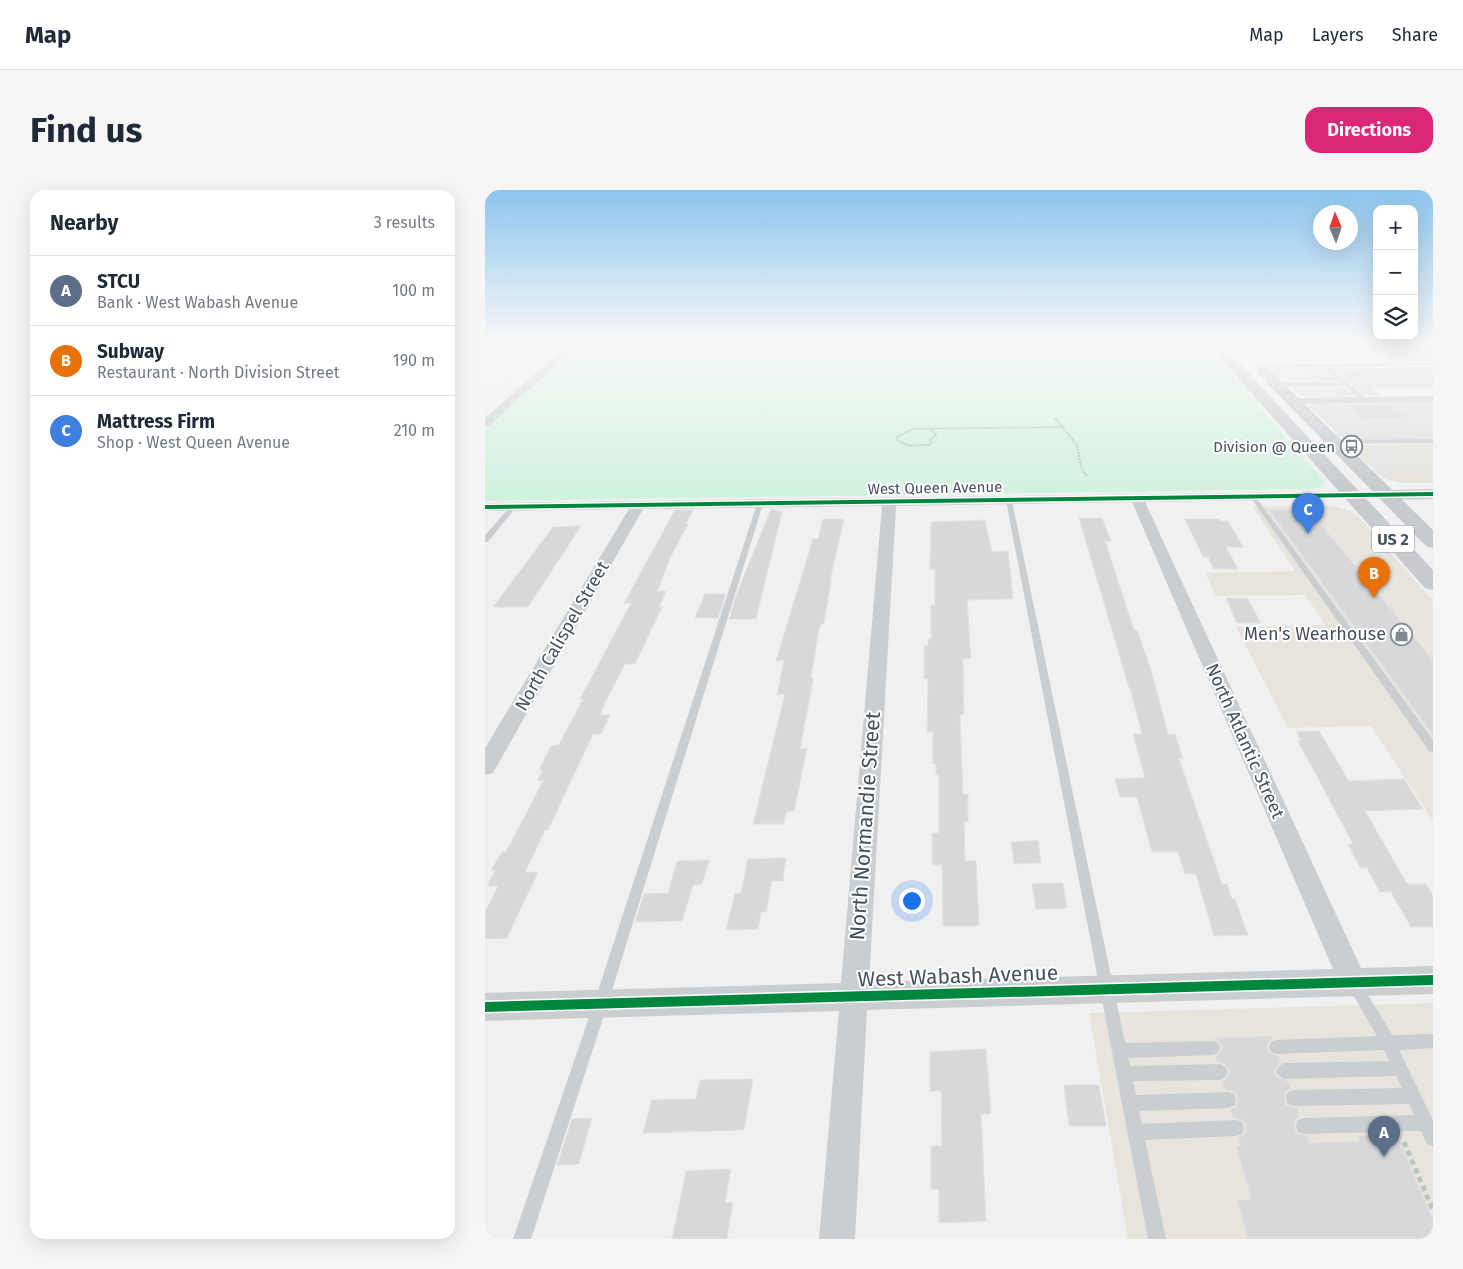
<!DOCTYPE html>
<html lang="en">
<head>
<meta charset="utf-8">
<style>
  :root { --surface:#fff; --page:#f6f6f7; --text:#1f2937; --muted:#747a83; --line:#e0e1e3; --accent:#db2777 }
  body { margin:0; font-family:"Fira Sans",sans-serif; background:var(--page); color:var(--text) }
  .controls { position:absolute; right:15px; top:15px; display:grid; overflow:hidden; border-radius:10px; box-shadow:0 5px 20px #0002 }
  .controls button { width:45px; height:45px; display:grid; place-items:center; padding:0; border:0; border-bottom:1px solid var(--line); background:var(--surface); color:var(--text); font:25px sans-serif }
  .compass { position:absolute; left:828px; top:15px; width:45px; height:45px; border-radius:50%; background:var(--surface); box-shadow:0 5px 20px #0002; rotate:358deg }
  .you { position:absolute; left:426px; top:710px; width:18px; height:18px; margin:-12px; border:4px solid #fff; border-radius:50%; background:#1a73e8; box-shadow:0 0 0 8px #1a73e833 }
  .badge { display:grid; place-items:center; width:32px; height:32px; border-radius:50%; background:var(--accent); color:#fff; font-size:16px; font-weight:700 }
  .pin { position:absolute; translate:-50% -41px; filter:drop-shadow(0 1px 2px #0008) }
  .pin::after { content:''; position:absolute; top:26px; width:18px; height:15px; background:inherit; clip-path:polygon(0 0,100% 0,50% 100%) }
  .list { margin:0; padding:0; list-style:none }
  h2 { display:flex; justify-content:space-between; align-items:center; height:65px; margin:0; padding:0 20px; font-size:21px }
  h2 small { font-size:16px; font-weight:400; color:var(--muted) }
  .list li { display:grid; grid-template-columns:32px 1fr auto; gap:15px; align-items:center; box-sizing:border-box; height:70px; padding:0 20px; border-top:1px solid var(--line) }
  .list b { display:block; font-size:19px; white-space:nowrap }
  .list p { margin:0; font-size:16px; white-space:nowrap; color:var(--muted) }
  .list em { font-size:16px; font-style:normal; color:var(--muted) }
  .icon { flex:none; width:28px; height:28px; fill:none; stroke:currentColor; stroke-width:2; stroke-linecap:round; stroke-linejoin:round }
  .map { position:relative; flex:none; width:948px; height:1049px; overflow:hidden; border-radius:15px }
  header { display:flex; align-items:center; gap:30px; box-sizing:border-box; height:70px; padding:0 25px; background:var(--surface); border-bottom:1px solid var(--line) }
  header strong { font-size:24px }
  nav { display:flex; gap:28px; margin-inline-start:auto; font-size:18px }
  .intro { display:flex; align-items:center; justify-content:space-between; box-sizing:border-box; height:120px; padding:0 30px }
  h1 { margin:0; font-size:35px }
  .button { padding:12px 22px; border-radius:15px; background:var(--accent); color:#fff; font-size:18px; font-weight:700 }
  main { display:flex; gap:30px; padding:0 30px }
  aside { flex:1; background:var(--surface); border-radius:15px; box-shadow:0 5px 20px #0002 }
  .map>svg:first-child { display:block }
</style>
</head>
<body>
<header>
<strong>Map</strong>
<nav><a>Map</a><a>Layers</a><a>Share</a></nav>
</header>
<div class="intro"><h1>Find us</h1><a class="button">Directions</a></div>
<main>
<aside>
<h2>Nearby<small>3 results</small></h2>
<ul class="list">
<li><span class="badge" style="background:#5c6f8a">A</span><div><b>STCU</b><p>Bank · West Wabash Avenue</p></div><em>100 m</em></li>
<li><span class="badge" style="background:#e8710a">B</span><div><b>Subway</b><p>Restaurant · North Division Street</p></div><em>190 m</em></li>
<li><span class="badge" style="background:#3f7fe0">C</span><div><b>Mattress Firm</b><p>Shop · West Queen Avenue</p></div><em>210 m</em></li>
</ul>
</aside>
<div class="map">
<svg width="948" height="1049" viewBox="0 0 948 1049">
  <rect width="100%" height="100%" fill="#f1f0f0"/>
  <g fill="#e6e4dd">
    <polygon points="762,151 807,151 837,175 858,174 898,206 825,207 813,205 759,154"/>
    <polygon points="948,253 948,293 915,293 898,288 863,256"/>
    <polygon points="847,316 863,320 873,326 948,411 948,631 886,536 803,538 751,437 841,435 820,405 731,406 720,383 810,381 768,317"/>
    <polygon points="948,813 948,1049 643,1049 604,823"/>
  </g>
  <polygon fill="#e2e1e2" points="948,212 948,249 860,250 825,218 825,215 829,214"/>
  <polygon fill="#d2f2e0" points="98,151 717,151 840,292 836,297 828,299 0,311 0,240"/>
  <g fill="#d8d8da" stroke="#e2e2e3">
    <polygon points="887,155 948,155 948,171 910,172"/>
    <polygon points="948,177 948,199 945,197 886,198 894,205 880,205 849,179"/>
    <polygon points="823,179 837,179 851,191 836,191"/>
    <polygon points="844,198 859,198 869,205 852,205"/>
    <polygon points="906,214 923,228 878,229 863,215"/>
    <polygon points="286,319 297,322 271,429 244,429 252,403"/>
    <polygon points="823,319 948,470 948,545 784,320"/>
    <polygon points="190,320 208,320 201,334 203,334 185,368 172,402 181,401 174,417 177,417 150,474 140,474 119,514 115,525 125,525 116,544 108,544 63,640 60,640 40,682 53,682 22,748 0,749 0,722 13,696 2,696 10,680 6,680 17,662 21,662 58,591 52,591 58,580 54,580 66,556 74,555 98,509 95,509 146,413 139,413"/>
    <polygon points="594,328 617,328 626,351 620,351 649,440 652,440 666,480 683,544 690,544 698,569 694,569 737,694 742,694 747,709 750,709 763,745 729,746 711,684 700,684 693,662 667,662 652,607 635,607 630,589 660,588 648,544 657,544 645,498 644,498"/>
    <polygon points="338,329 359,329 345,390 346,390 339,434 336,434 334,440 326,488 328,488 326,501 315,559 322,559 309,621 301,622 299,634 268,634 300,504 292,505 299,470 291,471 328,349 333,349"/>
    <polygon points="700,329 734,329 735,331 743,331 758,357 741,357 753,379 729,379 723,367 718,367"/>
    <polygon points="500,330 507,362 523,361 528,409 482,410 486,468 478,469 479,525 475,525 478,604 483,604 483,632 479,632 480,671 491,671 494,736 458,736 457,675 447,675 447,643 454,643 454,585 451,585 451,574 448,574 448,542 442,542 443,489 439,489 439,456 443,456 443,449 446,449 446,415 450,415 450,379 445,379 446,332"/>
    <polygon points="96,336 43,417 8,417 68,337"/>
    <polygon points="220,404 241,404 233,428 210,428"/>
    <polygon points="741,408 762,408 776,433 752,433"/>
    <polygon points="834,541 864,591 919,589 938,619 880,621 922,694 941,694 948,706 948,737 926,737 906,702 895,702 882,678 875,678 863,654 868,654 813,551 816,550 811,542"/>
    <polygon points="553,650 556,673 529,674 526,652"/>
    <polygon points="301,668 298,691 287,691 281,722 276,722 273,739 241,740 250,703 256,703 263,669"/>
    <polygon points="224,670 217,694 208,695 197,731 150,732 159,704 183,703 192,671"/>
    <polygon points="578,693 582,718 551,719 547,694"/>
    <polygon points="787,846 788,849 784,851 782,858 785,864 794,866 796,872 792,875 789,882 793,888 803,891 806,899 801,901 799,907 801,915 812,918 815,927 811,929 809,935 811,943 822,946 824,953 874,951 872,946 912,944 948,1030 948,1049 763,1049 752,1010 766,1009 751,956 756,956 753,947 759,945 761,937 758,930 748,928 745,919 751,917 753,909 750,902 740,900 737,891 742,888 745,881 741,875 732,872 730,866 735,864 737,857 734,851 725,848"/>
    <polygon points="501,859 506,924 496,924 501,1031 454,1033 454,999 446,999 446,956 457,956 456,901 445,901 445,862"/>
    <polygon points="268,889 259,940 158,943 167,910 211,909 215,890"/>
    <polygon points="579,895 614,895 621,936 584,936"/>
    <polygon points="107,928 94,974 72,975 87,929"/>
    <polygon points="246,979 240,1013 248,1012 242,1049 187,1049 201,981"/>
  </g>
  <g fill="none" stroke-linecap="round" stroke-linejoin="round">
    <g stroke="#b8c6c2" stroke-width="2" stroke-dasharray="2 1" stroke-linecap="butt">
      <polyline points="570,228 592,255 596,277 602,286"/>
      <polyline points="446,239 451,245 445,250 446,253 444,255 424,256 412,250 413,246 428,239 578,237"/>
    </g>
    <polyline stroke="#b8c6c2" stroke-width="5" stroke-dasharray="5.5 4" stroke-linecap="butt" points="919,952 948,1020"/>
    <g fill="#cbced1" fill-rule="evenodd">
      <polygon points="948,173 948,175 844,177 882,209 883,210 880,212 860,196 792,197 789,195 792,193 856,193 838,177 773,177 771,176 773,175"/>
      <polygon points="948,249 948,253 848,254 845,252 848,250"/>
      <polygon points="766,306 770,306 948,550 948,562 944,561 766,308"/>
      <polygon points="524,309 527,311 640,853 728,851 733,853 735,858 733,863 728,865 643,868 645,876 735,874 740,877 743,882 740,887 735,890 648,891 651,905 743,902 749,904 751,910 749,916 743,918 654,921 657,934 751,930 757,932 759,938 757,944 751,946 660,950 681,1049 663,1049 521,311"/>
      <polygon points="275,312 278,314 123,813 46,1049 28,1049 109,813 272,314"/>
      <polygon points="26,316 31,317 3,352 0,352 0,345"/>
      <polygon points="870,789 875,791 907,845 948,844 948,858 914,860 948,930 948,956 942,954 936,941 819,944 813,942 811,936 813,930 819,928 929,925 924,914 809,916 803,914 801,908 803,902 809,900 917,898 911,886 799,889 794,886 791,881 794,876 799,873 904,871 899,860 791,864 786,862 784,857 786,852 791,850 892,846 863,796 865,791"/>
    </g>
    <g fill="#cbced1" fill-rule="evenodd">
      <polygon points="98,151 4,236 0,237 0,228 81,157 0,158 0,152"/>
      <polygon points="948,206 948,212 808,214 803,211 808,208"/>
      <path d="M901,301L908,305L906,308L660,312L876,778L948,776V804L382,820L370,1049H334L354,821L0,831V803L356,793L397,316L158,319L8,583L0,585V558L144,319L0,321V313ZM647,312L848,779L384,792L411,316Z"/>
    </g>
    <polygon fill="#cbced1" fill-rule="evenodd" points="948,299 948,309 901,310 895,309 893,305 895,301 901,300"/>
    <g fill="#c7cbcf" fill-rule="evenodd">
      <polygon points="720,151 733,151 948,380 948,400 940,398"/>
      <polygon points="778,177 783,178 948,340 948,358 941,356 773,184 771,181 773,178"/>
    </g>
    <defs>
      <g id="cycleway">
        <polygon points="948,302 948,306 0,319 0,315"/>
        <polygon points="948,785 948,795 0,822 0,812"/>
      </g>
    </defs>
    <use href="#cycleway" stroke="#fff" stroke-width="3"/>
    <use href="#cycleway" fill="#00873e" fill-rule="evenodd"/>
  </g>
  <linearGradient id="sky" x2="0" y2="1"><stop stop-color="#8cc5ed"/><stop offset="0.51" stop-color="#f9f8f8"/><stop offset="1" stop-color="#f9f8f8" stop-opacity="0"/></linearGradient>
  <rect width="948" height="298" fill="url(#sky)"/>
  <defs>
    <symbol id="bus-ring" viewBox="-11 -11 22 22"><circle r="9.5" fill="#fff" stroke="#818991" stroke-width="1.5"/><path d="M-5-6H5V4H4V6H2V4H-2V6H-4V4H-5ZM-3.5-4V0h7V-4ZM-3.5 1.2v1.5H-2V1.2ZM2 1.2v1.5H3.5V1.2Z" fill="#818991"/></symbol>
    <symbol id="shop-ring" viewBox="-11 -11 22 22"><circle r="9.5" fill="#fff" stroke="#818991" stroke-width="1.5"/><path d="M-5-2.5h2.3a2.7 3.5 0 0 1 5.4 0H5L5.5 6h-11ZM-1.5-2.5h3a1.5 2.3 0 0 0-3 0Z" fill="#818991"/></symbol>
  </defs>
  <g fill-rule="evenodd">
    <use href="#bus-ring" x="854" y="244" width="25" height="25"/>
    <use href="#shop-ring" x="904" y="432" width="25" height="25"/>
  </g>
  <g text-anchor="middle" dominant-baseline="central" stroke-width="4" stroke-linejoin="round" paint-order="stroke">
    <g font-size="15" fill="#45515e" stroke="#fff" text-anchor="end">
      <text x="850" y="257">Division @ Queen</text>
    </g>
    <g font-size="15" fill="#45515e" stroke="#fff">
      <text transform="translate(450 298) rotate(-1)">West Queen Avenue</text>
    </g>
    <rect fill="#fff" stroke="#7d858e" stroke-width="1" x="887" y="335.5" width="42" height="27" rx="4"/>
    <g font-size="16" font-weight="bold" fill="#45515e">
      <text x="908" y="349">US 2</text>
    </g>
    <g font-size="18" fill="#45515e" stroke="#fff" text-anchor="end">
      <text x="901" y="444">Men's Wearhouse</text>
    </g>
    <g font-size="18" fill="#45515e" stroke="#fff">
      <text transform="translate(77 446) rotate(-60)">North Calispel Street</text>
      <text transform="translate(760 551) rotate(66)">North Atlantic Street</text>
    </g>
    <g font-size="21" fill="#45515e" stroke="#fff">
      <text transform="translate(380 636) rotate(-86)">North Normandie Street</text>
      <text transform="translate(473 786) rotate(-2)">West Wabash Avenue</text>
    </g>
  </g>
</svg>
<div class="controls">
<button>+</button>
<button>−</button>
<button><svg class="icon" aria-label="layers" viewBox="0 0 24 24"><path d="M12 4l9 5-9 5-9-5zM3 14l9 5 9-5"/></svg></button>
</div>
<svg class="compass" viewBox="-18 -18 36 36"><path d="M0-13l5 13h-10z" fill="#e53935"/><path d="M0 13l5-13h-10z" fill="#747a83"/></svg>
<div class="you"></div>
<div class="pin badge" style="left:899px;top:967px;background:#5c6f8a">A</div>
<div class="pin badge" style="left:889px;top:408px;background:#e8710a">B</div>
<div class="pin badge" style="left:823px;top:344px;background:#3f7fe0">C</div>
</div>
</main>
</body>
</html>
